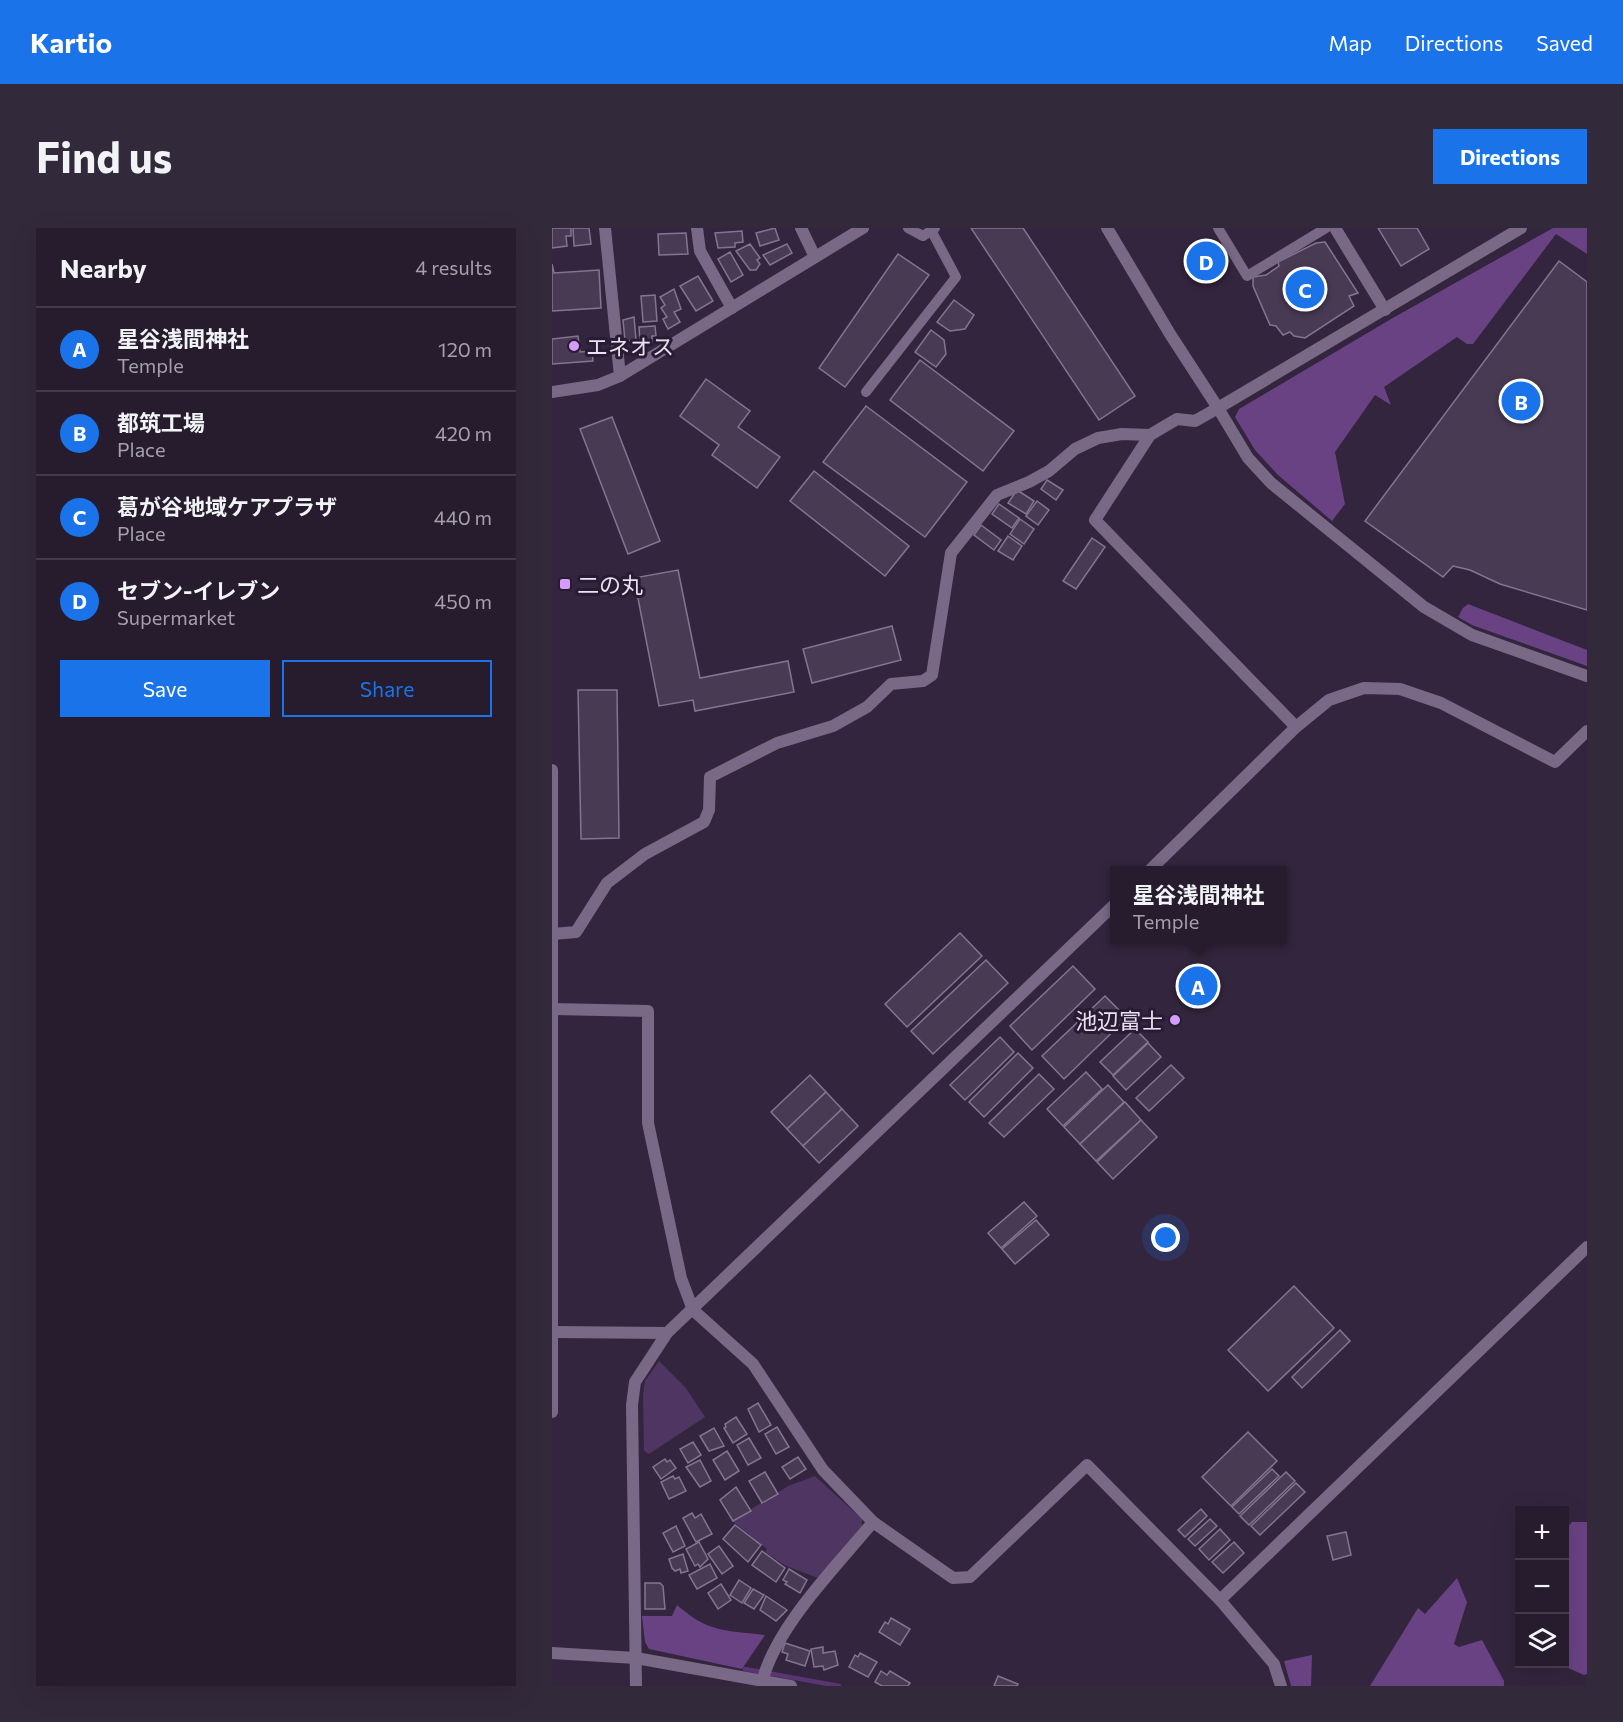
<!DOCTYPE html>
<html lang="en">
<head>
<meta charset="utf-8">
<style>
  :root { --surface:#261c2e; --page:#32293a; --text:#f1f3f6; --muted:#a4a1aa; --line:#423a4a; --accent:#1a73e8 }
  body { margin:0; font-family:Commissioner,"Noto Sans JP",sans-serif; background:var(--page); color:var(--text) }
  .controls { position:absolute; right:18px; bottom:18px; display:grid; overflow:hidden; border-radius:0px; box-shadow:0 6px 24px #0002 }
  .controls button { width:54px; height:54px; display:grid; place-items:center; padding:0; border:0; border-bottom:2px solid var(--line); background:var(--surface); color:var(--text); font:30px sans-serif }
  .you { position:absolute; left:614px; top:1010px; width:21px; height:21px; margin:-15px; border:4px solid #fff; border-radius:50%; background:#1a73e8; box-shadow:0 0 0 9px #1a73e833 }
  .badge { display:grid; place-items:center; width:39px; height:39px; border-radius:50%; background:var(--accent); color:#fff; font-size:20px; font-weight:700 }
  .pin { position:absolute; translate:-50% -50%; border:3px solid #fff; box-shadow:0 2px 6px #0006 }
  .popup { position:absolute; left:558px; top:638px; width:177px; height:78px; box-sizing:border-box; display:grid; place-content:center; border-radius:0px; background:var(--surface); filter:drop-shadow(0 2px 4px #0005); font-size:20px; white-space:nowrap; color:var(--muted) }
  .popup b { font-size:22px; color:var(--text) }
  .popup::after { content:''; position:absolute; left:50%; top:100%; margin-left:-12px; border:12px solid transparent; border-top-color:var(--surface) }
  .list { margin:0; padding:0; list-style:none }
  h2 { display:flex; justify-content:space-between; align-items:center; height:78px; margin:0; padding:0 24px; font-size:26px }
  h2 small { font-size:20px; font-weight:400; color:var(--muted) }
  .list li { display:grid; grid-template-columns:39px 1fr auto; gap:18px; align-items:center; box-sizing:border-box; height:84px; padding:0 24px; border-top:2px solid var(--line) }
  .list b { display:block; font-size:22px; white-space:nowrap }
  .list p { margin:0; font-size:20px; white-space:nowrap; color:var(--muted) }
  .list em { font-size:20px; font-style:normal; color:var(--muted) }
  .actions { display:flex; gap:12px; padding:18px 24px }
  .actions a { flex:1; padding:14px 0; border:2px solid var(--accent); border-radius:0px; text-align:center; font-size:21px; color:var(--accent) }
  .actions .main { background:var(--accent); color:#fff }
  .icon { flex:none; width:33px; height:33px; fill:none; stroke:currentColor; stroke-width:2; stroke-linecap:round; stroke-linejoin:round }
  .map { position:relative; flex:none; width:1035px; height:1458px; overflow:hidden; border-radius:0px }
  header { display:flex; align-items:center; gap:36px; box-sizing:border-box; height:84px; padding:0 30px; background:var(--accent); color:#fff }
  header strong { font-size:28px }
  nav { display:flex; gap:33px; margin-inline-start:auto; font-size:21px }
  .intro { display:flex; align-items:center; justify-content:space-between; box-sizing:border-box; height:144px; padding:0 36px }
  h1 { margin:0; font-size:42px }
  .button { padding:15px 27px; border-radius:0px; background:var(--accent); color:#fff; font-size:21px; font-weight:700 }
  main { display:flex; gap:36px; padding:0 36px }
  aside { flex:1; background:var(--surface); border-radius:0px; box-shadow:0 6px 24px #0002 }
  .map>svg:first-child { display:block }
</style>
</head>
<body>
<header>
<strong>Kartio</strong>
<nav><a>Map</a><a>Directions</a><a>Saved</a></nav>
</header>
<div class="intro"><h1>Find us</h1><a class="button">Directions</a></div>
<main>
<aside>
<h2>Nearby<small>4 results</small></h2>
<ul class="list">
<li><span class="badge">A</span><div><b>星谷浅間神社</b><p>Temple</p></div><em>120 m</em></li>
<li><span class="badge">B</span><div><b>都筑工場</b><p>Place</p></div><em>420 m</em></li>
<li><span class="badge">C</span><div><b>葛が谷地域ケアプラザ</b><p>Place</p></div><em>440 m</em></li>
<li><span class="badge">D</span><div><b>セブン-イレブン</b><p>Supermarket</p></div><em>450 m</em></li>
</ul>
<div class="actions"><a class="main">Save</a><a>Share</a></div>
</aside>
<div class="map">
<svg width="1035" height="1458" viewBox="0 0 1035 1458">
  <rect width="100%" height="100%" fill="#33253d"/>
  <g fill="#4f3561">
    <polygon points="107,1133 134,1160 153,1189 97,1226 92,1223 91,1167 93,1153"/>
    <polygon points="263,1248 310,1291 310,1298 266,1350 234,1338 213,1324 215,1321 180,1293 236,1258"/>
  </g>
  <g fill="#694283">
    <polygon points="1001,0 1035,0 1035,26 1004,6 921,116 915,116 905,109 832,159 839,177 823,167 783,224 793,276 780,293 726,247 703,222 683,189 687,181 839,91"/>
    <polygon points="916,376 1035,422 1035,438 920,397 906,389 911,380"/>
    <polygon points="1020,1294 1035,1294 1035,1446 1032,1447 1007,1436 1012,1436 1013,1302"/>
    <polygon points="905,1350 915,1374 902,1416 907,1419 930,1412 952,1453 952,1458 818,1458 866,1380 873,1386"/>
    <path d="M125,1377C157,1405 172,1402 213,1407L190,1441L97,1421L93,1414L90,1388H120Z"/>
    <polygon points="760,1427 759,1458 739,1458 732,1433"/>
  </g>
  <g fill="none" stroke-linecap="round" stroke-linejoin="round">
    <polyline stroke="#5b3474" stroke-width="4.5" points="193,1441 287,1458"/>
  </g>
  <g fill="#493a54" stroke="#847491" stroke-width="1.5">
    <polygon points="0,0 19,0 19,8 14,8 15,18 0,20"/>
    <polygon points="21,0 37,0 39,16 22,18"/>
    <polygon points="223,0 227,12 208,18 204,5"/>
    <polygon points="419,0 471,0 583,168 547,192"/>
    <polygon points="826,0 865,0 877,21 849,38"/>
    <polygon points="190,3 191,14 183,15 183,19 166,20 163,5"/>
    <polygon points="134,5 136,26 107,27 106,6"/>
    <polygon points="773,14 806,65 797,68 802,78 753,110 742,108 738,104 731,107 724,98 718,97 701,58 701,49 714,47 727,38 726,34 764,15"/>
    <polygon points="198,16 208,30 205,32 208,36 204,42 198,42 184,23"/>
    <polygon points="235,16 240,25 218,37 211,27"/>
    <polygon points="178,24 191,47 179,54 166,31"/>
    <polygon points="346,26 377,47 293,159 267,140"/>
    <polygon points="1007,33 1035,54 1035,382 948,356 918,342 901,338 891,349 813,293"/>
    <polygon points="0,36 2,45 47,42 49,80 0,83"/>
    <polygon points="146,48 161,73 144,83 128,58"/>
    <polygon points="122,61 129,81 122,84 128,94 116,101 111,91 115,89 109,80 113,77 108,69"/>
    <polygon points="103,67 105,93 91,94 89,68"/>
    <polygon points="402,72 422,87 413,101 398,103 385,94"/>
    <polygon points="82,89 84,112 73,113 71,92"/>
    <polygon points="103,98 104,108 100,108 100,114 88,115 87,99"/>
    <polygon points="379,102 392,112 394,126 384,139 363,124"/>
    <polygon points="26,108 28,124 40,123 41,133 0,136 0,111"/>
    <polygon points="368,132 462,203 431,243 338,172"/>
    <polygon points="154,151 198,183 186,199 228,229 205,260 160,227 167,217 128,188"/>
    <polygon points="314,178 415,254 373,309 271,234"/>
    <polygon points="60,189 108,313 76,326 28,201"/>
    <polygon points="262,243 357,318 333,348 238,273"/>
    <polygon points="495,252 511,262 504,272 489,261"/>
    <polygon points="465,262 482,273 474,286 456,275"/>
    <polygon points="485,273 497,282 486,297 474,288"/>
    <polygon points="447,276 467,290 460,300 440,286"/>
    <polygon points="468,291 482,301 472,316 458,306"/>
    <polygon points="429,297 449,312 442,322 422,307"/>
    <polygon points="456,308 470,318 461,332 446,323"/>
    <polygon points="540,310 553,319 524,361 511,353"/>
    <polygon points="126,342 148,450 236,433 242,464 143,483 141,472 107,478 82,350"/>
    <polygon points="340,398 349,432 260,455 251,421"/>
    <polygon points="26,462 65,462 67,610 29,611"/>
    <polygon points="408,705 430,728 355,799 333,776"/>
    <polygon points="434,732 456,755 381,826 359,803"/>
    <polygon points="521,738 543,761 480,822 458,798"/>
    <polygon points="553,768 575,790 512,851 490,828"/>
    <polygon points="583,801 596,814 561,847 548,834"/>
    <polygon points="448,809 462,824 413,872 398,857"/>
    <polygon points="596,815 609,829 574,862 561,848"/>
    <polygon points="466,825 481,840 432,889 417,874"/>
    <polygon points="619,837 632,850 597,883 584,870"/>
    <polygon points="534,844 550,861 511,898 495,881"/>
    <polygon points="487,846 502,861 452,909 437,895"/>
    <polygon points="258,847 274,864 235,901 219,884"/>
    <polygon points="556,857 572,874 528,916 512,899"/>
    <polygon points="274,864 290,881 251,918 235,901"/>
    <polygon points="573,874 589,892 544,933 528,916"/>
    <polygon points="290,881 306,898 267,935 251,918"/>
    <polygon points="589,892 605,909 561,951 545,934"/>
    <polygon points="472,974 485,988 449,1020 436,1005"/>
    <polygon points="484,992 497,1007 463,1036 450,1021"/>
    <polygon points="742,1058 782,1100 716,1163 676,1122"/>
    <polygon points="788,1102 798,1113 750,1160 740,1149"/>
    <polygon points="206,1175 219,1197 207,1204 196,1181"/>
    <polygon points="184,1189 195,1206 181,1215 172,1200 174,1199 173,1196"/>
    <polygon points="225,1199 237,1219 224,1226 213,1206"/>
    <polygon points="162,1200 172,1218 157,1223 148,1208"/>
    <polygon points="696,1204 725,1233 679,1278 650,1249"/>
    <polygon points="197,1210 209,1230 196,1237 185,1217"/>
    <polygon points="141,1214 149,1227 136,1235 128,1221"/>
    <polygon points="175,1223 187,1243 173,1252 161,1232"/>
    <polygon points="246,1229 254,1241 238,1251 230,1239"/>
    <polygon points="113,1231 115,1234 118,1232 124,1240 109,1251 101,1239"/>
    <polygon points="148,1232 159,1253 148,1259 134,1239"/>
    <polygon points="720,1241 727,1248 687,1286 680,1279"/>
    <polygon points="213,1244 226,1266 210,1275 197,1253"/>
    <polygon points="734,1244 743,1253 697,1297 688,1288"/>
    <polygon points="121,1248 123,1251 127,1249 134,1263 117,1271 109,1254"/>
    <polygon points="744,1255 753,1264 708,1307 699,1298"/>
    <polygon points="184,1259 199,1283 181,1293 168,1272"/>
    <polygon points="649,1281 655,1288 633,1309 626,1302"/>
    <polygon points="140,1285 143,1290 149,1286 160,1306 144,1314 131,1290"/>
    <polygon points="658,1291 665,1298 643,1318 636,1311"/>
    <polygon points="183,1297 209,1317 196,1334 171,1311"/>
    <polygon points="124,1298 133,1318 121,1324 111,1305"/>
    <polygon points="668,1301 678,1312 657,1332 647,1321"/>
    <polygon points="794,1304 799,1327 781,1332 775,1308"/>
    <polygon points="147,1314 156,1331 148,1339 146,1336 143,1338 134,1321"/>
    <polygon points="682,1314 692,1325 671,1345 660,1334"/>
    <polygon points="167,1318 181,1338 170,1346 156,1326"/>
    <polygon points="210,1323 233,1340 224,1354 200,1337"/>
    <polygon points="131,1326 136,1343 129,1345 128,1341 123,1343 120,1340 117,1331"/>
    <polygon points="158,1336 165,1350 145,1361 137,1347"/>
    <polygon points="237,1341 255,1352 248,1365 233,1356 235,1354 231,1352"/>
    <polygon points="187,1352 199,1360 190,1375 178,1367"/>
    <polygon points="93,1355 108,1355 111,1358 113,1381 93,1381"/>
    <polygon points="169,1356 179,1372 166,1381 156,1365"/>
    <polygon points="201,1361 212,1367 202,1381 192,1375"/>
    <polygon points="214,1368 235,1382 224,1393 208,1382"/>
    <polygon points="339,1390 358,1401 348,1417 327,1404 333,1394 336,1396"/>
    <polygon points="233,1415 258,1423 253,1438 234,1432 236,1426 230,1424"/>
    <polygon points="271,1419 271,1425 283,1423 286,1437 272,1442 271,1438 262,1439 259,1421"/>
    <polygon points="308,1425 325,1434 316,1449 297,1439 303,1427 306,1429"/>
    <polygon points="329,1443 335,1447 338,1443 358,1455 356,1458 330,1458 323,1454"/>
    <polygon points="446,1448 466,1456 465,1458 442,1458"/>
  </g>
  <g fill="none" stroke-linecap="round" stroke-linejoin="round">
    <g stroke="#796886" stroke-width="10">
      <polyline points="356,0 371,8 383,0"/>
      <polyline points="666,0 695,48 774,0"/>
      <polyline points="314,164 404,49 380,4"/>
    </g>
    <g stroke="#796886" stroke-width="12">
      <polyline points="53,0 68,148"/>
      <polyline points="145,0 148,23 180,80"/>
      <polyline points="249,0 263,29"/>
      <polyline points="744,499 543,292 598,207 625,191 643,193 666,180 696,230 719,255 872,379 920,407 1035,448"/>
      <polyline points="598,642 744,499 777,472 812,460 848,461 889,475 1003,534 1035,503"/>
      <polyline points="1,706 24,704 55,655 93,626 152,594 157,582 158,549 225,515 281,498 315,479 339,456 371,453 380,447 399,325 445,267 477,254 497,243 523,221 546,210 570,206 598,207"/>
      <polyline points="1,781 96,783 96,895 129,1050 141,1082 201,1136 271,1242 321,1294 401,1350 418,1349 535,1237 668,1372 722,1436 729,1458"/>
      <polyline points="668,1372 1035,1019"/>
      <path d="M210,1454C224,1398 284,1339 321,1294"/>
      <polyline points="84,1458 80,1177 83,1154 115,1105 562,677"/>
    </g>
    <g stroke="#796886" stroke-width="12">
      <polyline points="555,0 618,106 666,180 969,0"/>
      <polyline points="783,0 833,82"/>
      <polyline points="0,164 46,157 68,148 311,0"/>
      <polyline points="0,542 0,1184"/>
      <polyline points="0,1104 115,1105"/>
      <polyline points="0,1425 84,1430 239,1458"/>
    </g>
  </g>
  <g fill="#d49cfc" stroke="#291b33" stroke-width="2">
    <circle cx="22" cy="118" r="6"/>
    <rect x="7" y="350" width="12" height="12" rx="3"/>
    <circle cx="623" cy="792" r="6"/>
  </g>
  <g text-anchor="middle" dominant-baseline="central" stroke-width="6" stroke-linejoin="round" paint-order="stroke">
    <g font-size="22" fill="#eae1f1" stroke="#291b33" text-anchor="start">
      <text x="34" y="118">エネオス</text>
      <text x="25" y="356">二の丸</text>
      <text x="611" y="792" text-anchor="end">池辺富士</text>
    </g>
  </g>
</svg>
<div class="controls">
<button>+</button>
<button>−</button>
<button><svg class="icon" aria-label="layers" viewBox="0 0 24 24"><path d="M12 4l9 5-9 5-9-5zM3 14l9 5 9-5"/></svg></button>
</div>
<div class="you"></div>
<div class="pin badge" style="left:646px;top:758px">A</div>
<div class="popup"><b>星谷浅間神社</b>Temple</div>
<div class="pin badge" style="left:969px;top:173px">B</div>
<div class="pin badge" style="left:753px;top:61px">C</div>
<div class="pin badge" style="left:654px;top:33px">D</div>
</div>
</main>
</body>
</html>
